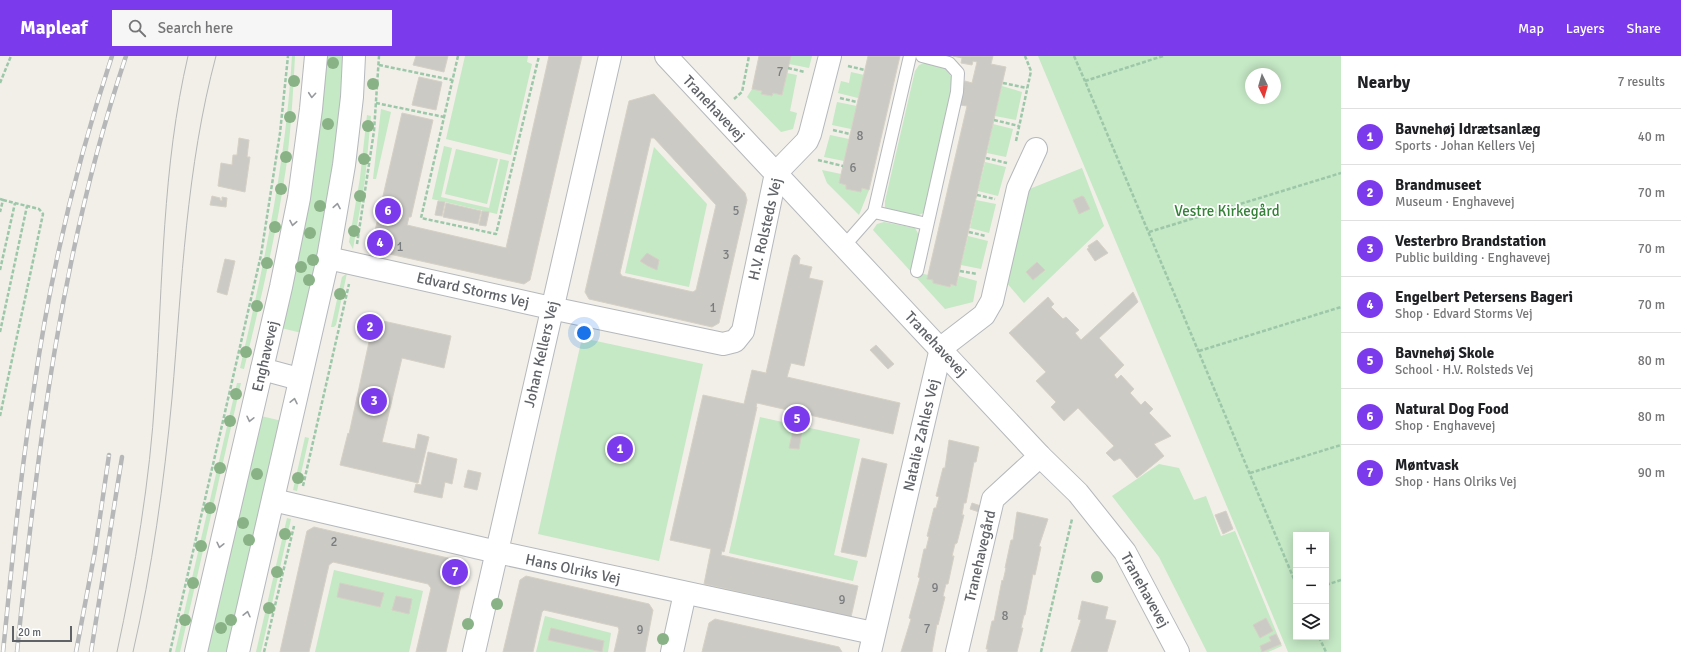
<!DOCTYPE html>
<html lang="en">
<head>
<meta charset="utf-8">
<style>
  :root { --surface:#fff; --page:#f6f6f6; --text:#202124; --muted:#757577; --line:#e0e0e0; --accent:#7c3aed }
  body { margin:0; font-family:Signika,sans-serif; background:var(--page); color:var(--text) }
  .controls { position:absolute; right:12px; bottom:12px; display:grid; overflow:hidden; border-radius:0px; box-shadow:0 2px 10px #0003 }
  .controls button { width:36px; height:36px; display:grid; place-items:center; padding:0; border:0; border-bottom:1px solid var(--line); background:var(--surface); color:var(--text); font:20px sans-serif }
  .compass { position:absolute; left:1245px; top:12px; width:36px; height:36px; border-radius:50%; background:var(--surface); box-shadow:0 2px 10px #0003; rotate:175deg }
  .scale { position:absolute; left:12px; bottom:10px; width:60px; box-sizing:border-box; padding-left:4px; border:2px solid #5f6368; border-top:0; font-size:11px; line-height:14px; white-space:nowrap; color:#5f6368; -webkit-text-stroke:3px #fff; paint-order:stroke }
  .you { position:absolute; left:584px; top:277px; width:14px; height:14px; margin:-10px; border:3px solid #fff; border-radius:50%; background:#1a73e8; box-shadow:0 0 0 6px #1a73e833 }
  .badge { display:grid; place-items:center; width:26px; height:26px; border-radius:50%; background:var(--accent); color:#fff; font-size:13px; font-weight:700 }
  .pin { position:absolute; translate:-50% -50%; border:2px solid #fff; box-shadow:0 1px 4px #0006 }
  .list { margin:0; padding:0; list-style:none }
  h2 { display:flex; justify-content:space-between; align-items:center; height:52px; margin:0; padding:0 16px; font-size:17px }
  h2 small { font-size:13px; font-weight:400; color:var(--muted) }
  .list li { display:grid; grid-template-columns:26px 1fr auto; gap:12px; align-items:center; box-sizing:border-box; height:56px; padding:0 16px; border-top:1px solid var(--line) }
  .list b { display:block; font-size:15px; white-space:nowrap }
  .list p { margin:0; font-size:13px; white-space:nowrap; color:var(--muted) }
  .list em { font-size:13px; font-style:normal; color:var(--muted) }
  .icon { flex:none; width:22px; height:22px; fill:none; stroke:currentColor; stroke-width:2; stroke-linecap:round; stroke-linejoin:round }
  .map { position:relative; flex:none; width:1341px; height:596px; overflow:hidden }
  header { display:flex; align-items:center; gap:24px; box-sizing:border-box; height:56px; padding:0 20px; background:var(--accent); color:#fff }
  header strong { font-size:19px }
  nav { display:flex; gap:22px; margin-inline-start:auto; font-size:14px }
  .search { width:280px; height:36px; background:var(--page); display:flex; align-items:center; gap:10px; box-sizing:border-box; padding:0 14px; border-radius:0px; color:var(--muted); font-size:15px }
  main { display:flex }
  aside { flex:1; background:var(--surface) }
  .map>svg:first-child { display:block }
</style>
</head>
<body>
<header>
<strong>Mapleaf</strong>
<div class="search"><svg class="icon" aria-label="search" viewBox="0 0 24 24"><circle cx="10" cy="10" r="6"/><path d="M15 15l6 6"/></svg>Search here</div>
<nav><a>Map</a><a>Layers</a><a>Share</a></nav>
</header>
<main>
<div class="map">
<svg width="1341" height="596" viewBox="0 0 1341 596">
  <rect width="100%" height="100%" fill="#f1efe8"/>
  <g fill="#c5e8c5" fill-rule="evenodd">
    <path d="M292,0H295C293,37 291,75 286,112C276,180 260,247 244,313L240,312C264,208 286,106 292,0Z"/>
    <polygon points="326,0 345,0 343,39 330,138 302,277 281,272"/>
    <polygon points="465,0 528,0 527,6 532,8 511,99 446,83"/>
    <polygon points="791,0 812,0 809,12 789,8"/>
    <path d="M1038,0H1341V596H1288ZM1251,18H1275V42H1251ZM1296,479H1326V581H1296Z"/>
    <polygon points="927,6 945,11 954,25 925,156 917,160 885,154 885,145 915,15 919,9"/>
    <polygon points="851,16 864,19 858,42 838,37 841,25 849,27"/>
    <polygon points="787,17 797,19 790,55 797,57 793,73 781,76 747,41 752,33 762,35 762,38 772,40 773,37 782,39"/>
    <polygon points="1002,30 1022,36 1016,64 995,60"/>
    <polygon points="837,46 857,50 851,73 832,69"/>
    <polygon points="381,53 391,56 376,123 373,123"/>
    <polygon points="367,59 371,60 365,124 353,193 349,186 360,122"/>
    <polygon points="993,68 1013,73 1006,101 987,97"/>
    <polygon points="830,79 849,83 844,105 824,101"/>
    <polygon points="444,90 452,92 441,141 489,152 500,103 509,105 497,158 432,143"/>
    <polygon points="654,91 707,148 689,231 625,217"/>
    <polygon points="456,93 498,103 487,148 445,138"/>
    <polygon points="985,106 1006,111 998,140 978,135"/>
    <polygon points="1082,112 1104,170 1024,247 1006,226 1027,134"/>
    <polygon points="822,114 841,118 839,127 846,129 846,133 861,136 862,132 869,134 859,159 827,127"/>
    <polygon points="976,144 996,148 989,177 970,172"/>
    <polygon points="884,166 915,172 919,179 911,215 928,219 927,223 933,224 933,227 950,231 951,228 956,230 959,220 977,225 973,246 945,253 873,174 877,168"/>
    <polygon points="968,180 988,185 981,213 961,209"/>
    <polygon points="347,217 336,269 334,271 331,271 342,221"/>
    <polygon points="582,282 703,308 659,505 538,478"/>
    <polygon points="237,327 241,327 180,596 175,596"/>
    <polygon points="261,360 282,365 229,596 207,596"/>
    <polygon points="760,361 860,383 834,499 858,505 853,525 729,497"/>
    <polygon points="305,381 309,382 297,435 293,434"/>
    <polygon points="1159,408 1179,412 1194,444 1206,440 1221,480 1235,475 1282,590 1268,596 1207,596 1159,501 1112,440"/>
    <polygon points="287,462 291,463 261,596 256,596"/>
    <polygon points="334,514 423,535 409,596 315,596"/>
    <polygon points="545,560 611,577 608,596 536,596"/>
  </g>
  <g fill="#cccac5" stroke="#d6d1c6" fill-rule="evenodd">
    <polygon points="416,0 448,0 444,16 413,9"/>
    <polygon points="549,0 582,0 530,224 524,228 376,195 372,188 402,57 433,64 411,161 409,161 407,169 506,192"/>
    <polygon points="759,0 791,0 782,39 773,37 772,40 761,38 762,35 752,33"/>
    <polygon points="868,0 900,0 869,134 862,132 861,136 846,133 846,129 839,127"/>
    <polygon points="953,0 993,0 991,8 1006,11 956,230 951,228 950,231 933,227 933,224 927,223 967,50 960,49 965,25 972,27 977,6 973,5 972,9 961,7 962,2"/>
    <polygon points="419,21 442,26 436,54 412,49"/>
    <path d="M654,38L745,137L747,144L719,267L712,271L589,243L585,236L629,45ZM651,82H654L716,149L696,234L693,236L622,220L620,217Z"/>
    <polygon points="239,82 249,84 247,101 250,101 245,136 218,130 221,107 232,109 233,99 237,99"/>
    <polygon points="212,140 220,142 220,144 222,145 222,141 227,142 226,151 210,149"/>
    <polygon points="1082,140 1084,141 1090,153 1079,158 1073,144"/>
    <polygon points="438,145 445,146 442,160 435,159"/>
    <polygon points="446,147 481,155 478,168 443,161"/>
    <polygon points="482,155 489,156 486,170 479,169"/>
    <polygon points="1097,184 1108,197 1095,205 1087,193 1089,192 1088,190"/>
    <polygon points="647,197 659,204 657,214 648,210 640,205"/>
    <polygon points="794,199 797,199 800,202 799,208 812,211 809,222 823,225 804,310 791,307 787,321 900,347 893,378 757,347 756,351 757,351 732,464 724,496 722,495 721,499 858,530 851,561 704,528 711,493 670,484 703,339 744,348 752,314 766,317 792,202"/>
    <polygon points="225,203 235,205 227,239 217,236"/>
    <polygon points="1037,206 1045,214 1033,224 1026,216"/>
    <polygon points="1133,236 1138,246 1099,282 1124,309 1114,319 1117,323 1121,319 1134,333 1130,337 1141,349 1145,345 1153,353 1149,357 1171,380 1154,388 1164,400 1137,422 1120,402 1114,405 1106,397 1114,390 1078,352 1064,365 1051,351 1056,346 1036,325 1046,316 1009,277 1048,241 1054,248 1051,251 1063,263 1066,261 1079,274 1075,277 1081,284"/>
    <polygon points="374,263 451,280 444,312 402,302 382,386 415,393 418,378 429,381 418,427 340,409 348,377 349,378"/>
    <polygon points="876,289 894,308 888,313 870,294"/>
    <polygon points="793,374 802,375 799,393 789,392"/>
    <polygon points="949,384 979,391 976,406 974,406 966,447 964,447 962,459 964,459 957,487 955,488 952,500 954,500 948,528 946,528 943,540 945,541 938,569 937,568 932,596 901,596 911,563 909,562 920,522 918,521 924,493 926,493 929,481 927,480 934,452 936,452 939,441 936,440 943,412 945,412"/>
    <polygon points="428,396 457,403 452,428 445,426 442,442 414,436 416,428 421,429"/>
    <polygon points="862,402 887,408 866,501 841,496"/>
    <polygon points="468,414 481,417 477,434 464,431"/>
    <polygon points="972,447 984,451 982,457 970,453"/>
    <polygon points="1226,455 1233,473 1223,478 1215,459"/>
    <polygon points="1017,456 1048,463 1039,490 1041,491 1035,519 1033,518 1025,559 1024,559 1021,572 1023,572 1017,596 987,596 988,593 986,593 992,565 994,565 1002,524 1003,525 1006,512 1005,512 1011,484 1013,484"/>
    <polygon points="314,471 461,505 465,512 446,596 416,596 431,532 428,528 333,506 329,509 309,596 280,596 307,475"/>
    <polygon points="526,520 649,548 653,554 645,596 614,596 619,574 618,571 544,554 542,556 533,596 503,596 520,524"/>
    <polygon points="340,527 384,537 380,551 337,541"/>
    <polygon points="396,540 412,543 409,558 392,554"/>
    <polygon points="1082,545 1108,551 1105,563 1116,565 1107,596 1071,596 1081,564 1078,563"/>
    <polygon points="1266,562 1273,575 1260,582 1253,569"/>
    <polygon points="715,563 839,591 842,596 702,596 709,567"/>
    <polygon points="551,572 604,585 602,596 548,584"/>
    <polygon points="1276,578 1281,588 1262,596 1260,590 1271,585 1269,581"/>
  </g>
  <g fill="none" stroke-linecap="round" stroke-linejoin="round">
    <defs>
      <g id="service">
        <polyline points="874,156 927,168"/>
        <polyline points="844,190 874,156 910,0"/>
        <polyline points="917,215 957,36 958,17 949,7 922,0"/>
      </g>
      <g id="minor">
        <polyline points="666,0 1040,400 1078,437 1125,496 1178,596"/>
        <polyline points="328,202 551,252 723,288 735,285 743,275 776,117 807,85 810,78 830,0"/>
        <polyline points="273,444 497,496 873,577"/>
        <polyline points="474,596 610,0"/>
        <polyline points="672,596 685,537"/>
        <polyline points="870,596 941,292 984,259 992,245 1018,132 1036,93"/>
        <polyline points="957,596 993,443 1040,400"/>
      </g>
      <g id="tertiary">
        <polyline points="262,313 299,323"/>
        <polyline points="196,596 281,231 299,142 311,53 316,0"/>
        <polyline points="238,596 328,202 344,109 352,41 354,0"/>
      </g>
    </defs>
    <use href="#service" stroke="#b5b8bc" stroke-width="14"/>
    <use href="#minor" stroke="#b5b8bc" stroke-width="24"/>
    <use href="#tertiary" stroke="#b5b8bc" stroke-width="24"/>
    <g stroke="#9cc7a9" stroke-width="2.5" stroke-dasharray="4 2" stroke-linecap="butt">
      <polyline points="458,0 421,162 496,178 539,0"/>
      <polyline points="1074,0 1085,25"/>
      <polyline points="1163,0 1085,25 1296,528"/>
      <polyline points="379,9 452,24"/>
      <polyline points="848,10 865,14"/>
      <polyline points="788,12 805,16"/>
      <polyline points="0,27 11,0"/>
      <polyline points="1003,27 1027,32"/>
      <polyline points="840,42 857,46"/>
      <polyline points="734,43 742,36 749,0"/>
      <polyline points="376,47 444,61"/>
      <polyline points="994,64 1019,70"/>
      <polyline points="833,74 850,78"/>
      <polyline points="1016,85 1031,15 1025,0"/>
      <polyline points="986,102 1007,107"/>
      <polyline points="818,104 843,110"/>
      <polyline points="977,139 995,143"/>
      <polyline points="0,143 3,144 0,156"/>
      <polyline points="969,176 986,180"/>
      <polyline points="1149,176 1341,117"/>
      <polyline points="357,188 374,75 379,0"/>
      <polyline points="0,214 15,147"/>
      <polyline points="960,215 977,218"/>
      <polyline points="0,276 27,150"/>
      <polyline points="1199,295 1341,251"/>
      <polyline points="0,360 43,158 39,153 3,144"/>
      <polyline points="1250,417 1341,389"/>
      <polyline points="303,430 349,228"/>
      <polyline points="1326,529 1341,524"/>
      <polyline points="1319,581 1326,596"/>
      <polyline points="170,596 261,199 280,77 288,0"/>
      <polyline points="264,596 294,470"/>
      <polyline points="1041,596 1072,463"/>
    </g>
    <use href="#service" stroke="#fff" stroke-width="12"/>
    <use href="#minor" stroke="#fff" stroke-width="22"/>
    <use href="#tertiary" stroke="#fff" stroke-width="22"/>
    <g stroke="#b6b7b8" stroke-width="1">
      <path d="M117,596C135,512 150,425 155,339C163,226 162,111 188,0"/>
      <path d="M133,596C152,513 164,427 172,342C182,227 186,112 216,0"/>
    </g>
    <defs>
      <g id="rail">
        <path d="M3,596C12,508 20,420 34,332C50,220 76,108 112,0"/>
        <path d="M17,596C38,391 60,197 126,0"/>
        <polyline points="76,596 95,495 109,399"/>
        <polyline points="91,596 122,401"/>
      </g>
    </defs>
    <use href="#rail" stroke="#b6b7b8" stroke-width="4.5"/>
    <use href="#rail" stroke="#fff" stroke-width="3" stroke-dasharray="9" stroke-linecap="butt"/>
  </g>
  <g fill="#89b387">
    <circle cx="333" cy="7" r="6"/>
    <circle cx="294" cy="25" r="6"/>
    <circle cx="373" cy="28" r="6"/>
    <circle cx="290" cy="61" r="6"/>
    <circle cx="328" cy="68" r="6"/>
    <circle cx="368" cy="70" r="6"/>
    <circle cx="286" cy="101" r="6"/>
    <circle cx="364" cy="103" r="6"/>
    <circle cx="281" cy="133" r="6"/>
    <circle cx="360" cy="140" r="6"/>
    <circle cx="320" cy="150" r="6"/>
    <circle cx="275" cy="171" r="6"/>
    <circle cx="354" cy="175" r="6"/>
    <circle cx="310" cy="177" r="6"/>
    <circle cx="313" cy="204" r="6"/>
    <circle cx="267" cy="207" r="6"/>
    <circle cx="301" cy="211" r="6"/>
    <circle cx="309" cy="224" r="6"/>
    <circle cx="340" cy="238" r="6"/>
    <circle cx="257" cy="250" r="6"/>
    <circle cx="246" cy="296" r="6"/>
    <circle cx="236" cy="338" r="6"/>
    <circle cx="230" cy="365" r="6"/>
    <circle cx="220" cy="412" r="6"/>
    <circle cx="257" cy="418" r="6"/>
    <circle cx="298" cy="422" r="6"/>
    <circle cx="210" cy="452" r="6"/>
    <circle cx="243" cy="467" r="6"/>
    <circle cx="285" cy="478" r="6"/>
    <circle cx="249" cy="484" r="6"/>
    <circle cx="201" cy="490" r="6"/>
    <circle cx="277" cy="516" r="6"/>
    <circle cx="1097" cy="521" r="6"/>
    <circle cx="193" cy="527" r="6"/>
    <circle cx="497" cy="548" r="6"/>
    <circle cx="269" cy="552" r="6"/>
    <circle cx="185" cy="564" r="6"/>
    <circle cx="231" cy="564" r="6"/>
    <circle cx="468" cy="568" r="6"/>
    <circle cx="221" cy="572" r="6"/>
    <circle cx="663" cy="583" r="6"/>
  </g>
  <defs><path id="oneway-chevron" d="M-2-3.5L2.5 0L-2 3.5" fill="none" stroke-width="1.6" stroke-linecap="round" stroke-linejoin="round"/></defs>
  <g stroke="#979a9d">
    <use href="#oneway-chevron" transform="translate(312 39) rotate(95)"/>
    <use href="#oneway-chevron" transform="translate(337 150) rotate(-80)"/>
    <use href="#oneway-chevron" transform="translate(293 167) rotate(101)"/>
    <use href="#oneway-chevron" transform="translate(294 345) rotate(-78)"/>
    <use href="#oneway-chevron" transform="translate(250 363) rotate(103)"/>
    <use href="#oneway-chevron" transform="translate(220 489) rotate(103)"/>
    <use href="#oneway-chevron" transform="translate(247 558) rotate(-77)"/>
  </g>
  <g text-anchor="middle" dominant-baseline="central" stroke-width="3.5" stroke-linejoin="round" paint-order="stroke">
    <g font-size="13" fill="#7a7d7f">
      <text x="780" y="16">7</text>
      <text x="860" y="80">8</text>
      <text x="853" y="112">6</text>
      <text x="736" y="155">5</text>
      <text x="400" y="191">1</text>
      <text x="726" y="199">3</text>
      <text x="713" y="252">1</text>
      <text x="334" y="486">2</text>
      <text x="935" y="532">9</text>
      <text x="842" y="544">9</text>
      <text x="1005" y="560">8</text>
      <text x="927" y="573">7</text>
      <text x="640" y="574">9</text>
    </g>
    <g font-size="15" fill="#5f6368" stroke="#fff">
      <text transform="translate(714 52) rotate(47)">Tranehavevej</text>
      <text transform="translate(765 173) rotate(-77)">H.V. Rolsteds Vej</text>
      <text transform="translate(473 234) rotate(13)">Edvard Storms Vej</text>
      <text transform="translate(936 288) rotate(47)">Tranehavevej</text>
      <text transform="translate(541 298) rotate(-77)">Johan Kellers Vej</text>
      <text transform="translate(265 300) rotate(-77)">Enghavevej</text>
      <text transform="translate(921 379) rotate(-77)">Natalie Zahles Vej</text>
      <text transform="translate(980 500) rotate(-77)">Tranehavegård</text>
      <text transform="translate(573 513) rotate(12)">Hans Olriks Vej</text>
      <text transform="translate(1145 534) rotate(61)">Tranehavevej</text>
    </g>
    <g font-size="15" fill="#348238" stroke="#fff">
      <text x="1227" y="155">Vestre Kirkegård</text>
    </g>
  </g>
</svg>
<div class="controls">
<button>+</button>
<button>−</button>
<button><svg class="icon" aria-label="layers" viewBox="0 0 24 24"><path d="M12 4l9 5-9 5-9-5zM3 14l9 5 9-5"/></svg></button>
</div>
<svg class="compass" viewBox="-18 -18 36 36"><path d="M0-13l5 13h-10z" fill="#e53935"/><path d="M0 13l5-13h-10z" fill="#757577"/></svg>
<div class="scale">20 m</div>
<div class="you"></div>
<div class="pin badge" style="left:620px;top:393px">1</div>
<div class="pin badge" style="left:370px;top:271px">2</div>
<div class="pin badge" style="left:374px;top:345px">3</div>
<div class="pin badge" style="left:380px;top:187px">4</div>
<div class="pin badge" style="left:797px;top:363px">5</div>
<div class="pin badge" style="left:388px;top:155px">6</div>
<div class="pin badge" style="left:455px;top:516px">7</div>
</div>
<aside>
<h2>Nearby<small>7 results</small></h2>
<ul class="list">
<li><span class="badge">1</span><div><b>Bavnehøj Idrætsanlæg</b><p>Sports · Johan Kellers Vej</p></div><em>40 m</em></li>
<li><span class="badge">2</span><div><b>Brandmuseet</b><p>Museum · Enghavevej</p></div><em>70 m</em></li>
<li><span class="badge">3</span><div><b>Vesterbro Brandstation</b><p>Public building · Enghavevej</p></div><em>70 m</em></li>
<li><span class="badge">4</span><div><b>Engelbert Petersens Bageri</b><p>Shop · Edvard Storms Vej</p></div><em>70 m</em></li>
<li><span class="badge">5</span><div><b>Bavnehøj Skole</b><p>School · H.V. Rolsteds Vej</p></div><em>80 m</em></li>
<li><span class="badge">6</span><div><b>Natural Dog Food</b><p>Shop · Enghavevej</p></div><em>80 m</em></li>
<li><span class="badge">7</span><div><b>Møntvask</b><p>Shop · Hans Olriks Vej</p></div><em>90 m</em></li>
</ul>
</aside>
</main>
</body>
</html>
